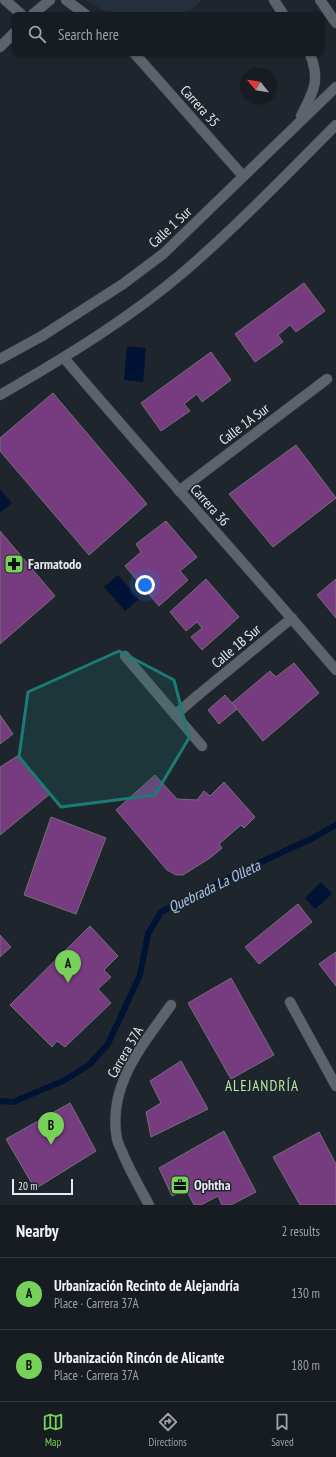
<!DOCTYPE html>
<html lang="en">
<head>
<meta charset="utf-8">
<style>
  :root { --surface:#161c21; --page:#1f252a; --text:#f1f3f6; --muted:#9ea1a5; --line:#353a3f; --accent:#77d259 }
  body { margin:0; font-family:"PT Sans Narrow",sans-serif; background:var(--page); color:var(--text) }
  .compass { position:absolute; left:240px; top:68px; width:36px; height:36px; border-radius:50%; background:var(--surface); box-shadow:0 1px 3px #0004; rotate:300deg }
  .scale { position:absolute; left:12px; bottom:10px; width:61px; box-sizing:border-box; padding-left:4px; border:2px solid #e6eaef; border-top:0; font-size:11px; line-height:14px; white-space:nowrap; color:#e6eaef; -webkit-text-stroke:3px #1e252c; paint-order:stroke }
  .you { position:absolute; left:145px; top:585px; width:14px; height:14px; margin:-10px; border:3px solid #fff; border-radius:50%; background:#1a73e8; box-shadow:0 0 0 6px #1a73e833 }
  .badge { display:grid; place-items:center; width:26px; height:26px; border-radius:50%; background:var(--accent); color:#111; font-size:13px; font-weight:700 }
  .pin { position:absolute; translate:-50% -33px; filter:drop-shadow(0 1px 2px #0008) }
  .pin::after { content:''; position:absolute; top:21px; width:14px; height:12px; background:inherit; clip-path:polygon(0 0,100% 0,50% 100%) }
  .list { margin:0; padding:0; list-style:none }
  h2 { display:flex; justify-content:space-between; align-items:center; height:52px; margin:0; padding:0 16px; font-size:17px }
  h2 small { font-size:13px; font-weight:400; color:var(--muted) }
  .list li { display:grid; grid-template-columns:26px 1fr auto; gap:12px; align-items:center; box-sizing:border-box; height:72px; padding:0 16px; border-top:1px solid var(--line) }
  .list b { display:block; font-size:15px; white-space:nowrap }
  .list p { margin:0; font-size:13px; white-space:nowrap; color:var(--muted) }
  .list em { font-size:13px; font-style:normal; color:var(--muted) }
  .icon { flex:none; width:22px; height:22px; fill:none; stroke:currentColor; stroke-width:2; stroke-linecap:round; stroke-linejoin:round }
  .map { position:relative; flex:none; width:336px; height:1205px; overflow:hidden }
  .search { position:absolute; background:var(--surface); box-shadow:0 1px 3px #0004; left:12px; right:12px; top:12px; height:44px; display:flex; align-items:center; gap:10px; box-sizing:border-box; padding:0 14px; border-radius:6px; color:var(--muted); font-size:15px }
  .sheet { height:196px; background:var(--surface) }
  nav { display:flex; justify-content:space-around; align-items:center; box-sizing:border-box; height:56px; border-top:1px solid var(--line); background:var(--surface); font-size:11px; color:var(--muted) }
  nav a { display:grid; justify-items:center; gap:2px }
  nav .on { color:var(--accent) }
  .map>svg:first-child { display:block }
</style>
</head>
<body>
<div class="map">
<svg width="336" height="1205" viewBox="0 0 336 1205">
  <rect width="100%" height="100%" fill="#1e252c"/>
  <polygon fill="#242f3b" points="86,0 202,0 186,14 110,14"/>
  <g fill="#001335">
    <polygon points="127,346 146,348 143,382 124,380"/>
    <polygon points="0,489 12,503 0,513"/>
    <polygon points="118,575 139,599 125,611 104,587"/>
    <polygon points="321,882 332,894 315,909 305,898"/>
  </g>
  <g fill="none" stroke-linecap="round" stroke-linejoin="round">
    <polyline stroke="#001335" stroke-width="6" points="0,1101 13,1102 63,1081 89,1065 108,1044 140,975 148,934 161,912 261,862 313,838 336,825"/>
  </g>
  <g fill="#763c7f" stroke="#766e77">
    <polygon points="304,283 325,311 296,332 290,325 278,335 283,342 255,362 235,334"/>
    <polygon points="211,352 231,380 202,402 197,394 184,404 190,411 161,431 141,403"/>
    <polygon points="53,393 147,504 89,555 0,451 0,438"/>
    <polygon points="296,445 336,498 273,547 229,494"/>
    <polygon points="166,521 197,557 180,571 188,580 159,606 125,566 141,552 136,544"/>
    <polygon points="0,531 55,596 0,644"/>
    <polygon points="206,579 239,617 202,650 191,637 202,628 197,622 186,631 170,612"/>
    <polygon points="336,579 336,618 317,595"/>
    <polygon points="294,663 319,693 263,741 232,703 270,671 276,677"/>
    <polygon points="225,695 237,709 219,724 208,710"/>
    <polygon points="0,715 13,734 0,744"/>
    <polygon points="19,755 50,794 0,835 0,767"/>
    <polygon points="155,775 177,799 197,800 204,791 210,796 224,782 255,817 244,828 241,825 219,844 222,848 210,858 183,875 176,875 167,870 116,810"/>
    <polygon points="51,817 106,838 76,914 24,895"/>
    <polygon points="298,904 312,922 259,964 245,947"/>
    <polygon points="90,926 118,956 104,970 111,977 98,989 111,1003 65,1047 57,1041 52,1047 10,1005"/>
    <polygon points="0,935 11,947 0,957"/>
    <polygon points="336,952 336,986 319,964"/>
    <polygon points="231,978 274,1055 231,1079 188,1003"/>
    <polygon points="181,1061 208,1109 151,1137 146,1112 161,1103 150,1081"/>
    <polygon points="70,1103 96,1151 35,1189 6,1139"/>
    <polygon points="224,1131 256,1192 231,1205 222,1205 218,1196 201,1205 194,1205 186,1189 172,1196 159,1168"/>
    <polygon points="319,1132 336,1164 336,1205 300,1205 273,1157"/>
  </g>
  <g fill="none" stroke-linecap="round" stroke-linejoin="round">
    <defs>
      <g id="service">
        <polyline points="5,0 21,14"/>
        <polyline points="33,14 50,0"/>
        <polyline points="0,47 14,33"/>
        <polyline points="125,656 202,746"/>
        <polyline points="175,715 197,696"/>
      </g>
      <g id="minor">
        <polyline points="66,0 85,14"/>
        <polyline points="135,54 243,176"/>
        <path d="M64,358C153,463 247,565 336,670"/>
        <polyline points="179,491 327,379"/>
        <polyline points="197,696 292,618"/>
        <polyline points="290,1002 336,1086"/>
        <path d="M149,1205C140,1188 130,1171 123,1154C121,1149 118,1144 117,1139C107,1086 142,1046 171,1005"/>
      </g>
      <g id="tertiary">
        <polyline points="274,0 283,14"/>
        <polyline points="320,0 336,23"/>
        <path d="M301,116C313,92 321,81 310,54"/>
        <polyline points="0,359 42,336 123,284 163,254 336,87"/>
        <path d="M0,395C64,358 129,319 186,270C238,225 287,174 336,125"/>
      </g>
    </defs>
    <use href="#service" stroke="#3d4349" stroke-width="11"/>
    <use href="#minor" stroke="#3d4349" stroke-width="11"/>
    <use href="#tertiary" stroke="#3d4349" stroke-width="11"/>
    <use href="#service" stroke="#5c636b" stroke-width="10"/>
    <use href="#minor" stroke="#5c636b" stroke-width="10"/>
    <use href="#tertiary" stroke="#5c636b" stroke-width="10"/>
  </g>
  <path fill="#1a7c74" fill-opacity="0.2" stroke="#1a7c74" stroke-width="3" stroke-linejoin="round" d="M119,651L174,680L189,738L155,795L61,807L19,757L28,692Z"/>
  <defs>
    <symbol id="pharmacy-square" viewBox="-11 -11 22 22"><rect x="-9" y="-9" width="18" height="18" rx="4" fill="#77d259" stroke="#1e252c"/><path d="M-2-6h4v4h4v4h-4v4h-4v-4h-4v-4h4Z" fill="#111"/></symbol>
    <symbol id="office-square" viewBox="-11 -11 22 22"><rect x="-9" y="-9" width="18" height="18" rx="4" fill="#77d259" stroke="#1e252c"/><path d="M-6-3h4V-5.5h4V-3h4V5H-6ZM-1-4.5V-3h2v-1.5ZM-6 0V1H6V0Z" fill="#111"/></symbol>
  </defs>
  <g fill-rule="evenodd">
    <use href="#pharmacy-square" x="3" y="553" width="22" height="22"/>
    <use href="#office-square" x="169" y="1174" width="22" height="22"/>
  </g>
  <g text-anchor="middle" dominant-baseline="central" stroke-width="3" stroke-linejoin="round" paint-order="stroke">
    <g font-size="14" fill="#e6eaef" stroke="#1e252c">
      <text transform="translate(200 106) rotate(48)">Carrera 35</text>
      <text transform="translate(170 227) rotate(-43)">Calle 1 Sur</text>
      <text transform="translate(244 424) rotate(-37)">Calle 1A Sur</text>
      <text transform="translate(210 505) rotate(48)">Carrera 36</text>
      <text transform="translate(236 646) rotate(-40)">Calle 1B Sur</text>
      <text transform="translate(125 1052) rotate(-60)">Carrera 37A</text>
    </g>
    <g font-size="14" font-weight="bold" fill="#e6eaef" stroke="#1e252c" text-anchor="start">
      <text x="28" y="564">Farmatodo</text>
      <text x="194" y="1185">Ophtha</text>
    </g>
    <g font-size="15" font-style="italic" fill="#abc7ec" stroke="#1e252c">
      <text transform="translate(214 886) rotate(-26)">Quebrada La Olleta</text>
    </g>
    <g font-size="15" letter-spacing="1" fill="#b6e7a7" stroke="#1e252c">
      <text x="262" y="1085">ALEJANDRÍA</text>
    </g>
  </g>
</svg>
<svg class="compass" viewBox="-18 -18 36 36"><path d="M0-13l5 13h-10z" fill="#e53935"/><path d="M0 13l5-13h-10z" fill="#9ea1a5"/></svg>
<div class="scale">20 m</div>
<div class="you"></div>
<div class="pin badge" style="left:68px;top:983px">A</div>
<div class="pin badge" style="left:51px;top:1145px">B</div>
<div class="search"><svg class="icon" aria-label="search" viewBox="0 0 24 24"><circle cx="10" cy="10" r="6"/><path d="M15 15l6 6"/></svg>Search here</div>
</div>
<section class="sheet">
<h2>Nearby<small>2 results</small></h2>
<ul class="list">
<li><span class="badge">A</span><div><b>Urbanización Recinto de Alejandría</b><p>Place · Carrera 37A</p></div><em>130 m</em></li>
<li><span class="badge">B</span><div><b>Urbanización Rincón de Alicante</b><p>Place · Carrera 37A</p></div><em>180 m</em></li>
</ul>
</section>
<nav>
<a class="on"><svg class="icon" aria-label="map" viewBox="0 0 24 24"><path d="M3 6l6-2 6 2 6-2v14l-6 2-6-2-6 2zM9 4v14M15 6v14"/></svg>Map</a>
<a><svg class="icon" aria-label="directions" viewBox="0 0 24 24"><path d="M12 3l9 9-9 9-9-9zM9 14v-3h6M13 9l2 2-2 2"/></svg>Directions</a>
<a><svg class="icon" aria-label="saved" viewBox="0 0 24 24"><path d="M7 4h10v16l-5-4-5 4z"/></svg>Saved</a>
</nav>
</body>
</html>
